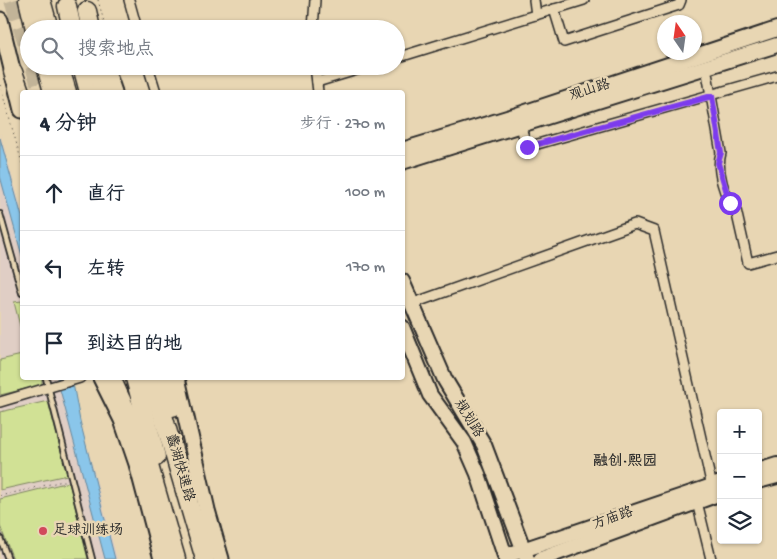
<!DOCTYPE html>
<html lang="zh">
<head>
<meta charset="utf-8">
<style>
  :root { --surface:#fff; --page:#f6f6f7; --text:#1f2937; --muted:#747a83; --line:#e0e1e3 }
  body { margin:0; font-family:"Gochi Hand","LXGW WenKai TC",sans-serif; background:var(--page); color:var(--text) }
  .controls { position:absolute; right:15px; bottom:15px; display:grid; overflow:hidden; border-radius:5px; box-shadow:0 1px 4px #0004 }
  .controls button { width:45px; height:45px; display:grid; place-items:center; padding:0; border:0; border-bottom:1px solid var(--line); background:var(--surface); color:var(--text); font:25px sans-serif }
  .compass { position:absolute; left:657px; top:15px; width:45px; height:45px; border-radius:50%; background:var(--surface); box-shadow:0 1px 4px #0004; rotate:347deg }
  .stop { position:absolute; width:15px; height:15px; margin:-11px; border:4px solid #7c3aed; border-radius:50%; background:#fff }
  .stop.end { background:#7c3aed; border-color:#fff; box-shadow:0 1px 5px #0008 }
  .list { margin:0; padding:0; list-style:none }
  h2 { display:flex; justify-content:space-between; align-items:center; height:65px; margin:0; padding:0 20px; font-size:21px }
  h2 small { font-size:16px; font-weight:400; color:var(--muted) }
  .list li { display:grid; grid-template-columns:32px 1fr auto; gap:15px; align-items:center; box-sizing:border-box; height:75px; padding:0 20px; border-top:1px solid var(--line) }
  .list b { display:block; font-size:19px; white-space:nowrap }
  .list em { font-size:16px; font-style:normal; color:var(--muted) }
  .icon { flex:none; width:28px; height:28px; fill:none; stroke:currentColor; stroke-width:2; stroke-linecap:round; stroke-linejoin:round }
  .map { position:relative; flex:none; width:777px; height:559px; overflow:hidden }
  .search { position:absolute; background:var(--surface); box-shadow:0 1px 4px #0004; left:20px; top:20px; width:385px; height:55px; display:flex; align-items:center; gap:12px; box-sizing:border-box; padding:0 18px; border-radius:28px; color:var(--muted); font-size:19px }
  .panel { position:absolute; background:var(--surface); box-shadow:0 1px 4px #0004; left:20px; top:90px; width:385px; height:290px; border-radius:5px }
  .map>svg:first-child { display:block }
</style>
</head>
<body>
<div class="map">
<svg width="777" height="559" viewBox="0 0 777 559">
  <rect width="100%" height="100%" fill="#e8d6b3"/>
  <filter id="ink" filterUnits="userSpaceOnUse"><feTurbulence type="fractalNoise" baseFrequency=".02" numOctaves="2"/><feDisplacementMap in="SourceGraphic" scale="10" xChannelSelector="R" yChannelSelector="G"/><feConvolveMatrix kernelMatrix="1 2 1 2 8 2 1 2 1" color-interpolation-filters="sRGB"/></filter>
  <g filter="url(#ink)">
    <polygon fill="#e0cec5" points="0,134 22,212 22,378 69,378 117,559 0,559"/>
    <g fill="#d1e195" stroke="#7e8660">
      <polygon points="22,301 22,334 14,302"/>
      <polygon points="22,355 22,378 42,378 42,385 0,395 0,360"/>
      <polygon points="48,401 67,475 0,490 0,412"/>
      <polygon points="69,482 88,559 13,559 0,526 0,499"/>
    </g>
    <g fill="#8ac6ea" stroke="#64889e">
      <polygon points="0,138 22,217 22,256 0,176"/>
      <polygon points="57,378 72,378 80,421 115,559 105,559"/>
    </g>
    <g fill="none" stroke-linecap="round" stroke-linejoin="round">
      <g stroke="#c2b498" stroke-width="18" stroke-dasharray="18 9" stroke-linecap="butt">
        <polyline points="13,0 29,50"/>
        <polyline points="34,66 42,92"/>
      </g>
      <defs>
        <g id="lane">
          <polyline points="0,214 22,293"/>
          <polyline points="46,378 92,559"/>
          <polyline points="0,538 8,559"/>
        </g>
        <g id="street">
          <polyline points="129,0 137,29"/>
          <polyline points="534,0 536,15"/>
          <polyline points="554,9 564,42 679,5 681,0"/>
          <polyline points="313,29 315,0"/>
          <polyline points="396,58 584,0"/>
          <polyline points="148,66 156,92"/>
          <polyline points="315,66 318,92"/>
          <path d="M706,67L721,153C716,169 724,198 736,210L748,263L777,255"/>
          <polyline points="317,82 370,66"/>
          <polyline points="519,121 527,147 777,76"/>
          <polyline points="411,304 635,224 654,231 713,491"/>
          <polyline points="0,402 80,378"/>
          <polyline points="697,502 711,559"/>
        </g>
        <g id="secondary">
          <polyline points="402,150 517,115 777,29"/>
          <polyline points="402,162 777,45"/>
          <polyline points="402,281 445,380 484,445 527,559"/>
          <polyline points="402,327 430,395 464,442 478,474 506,559"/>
          <polyline points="758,471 777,465"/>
          <polyline points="758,481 777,476"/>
          <polyline points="505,556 721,483"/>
          <polyline points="541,559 721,493"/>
        </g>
        <g id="primary">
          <polyline points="0,20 22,110"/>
          <polyline points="105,66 114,92"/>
          <polyline points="101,378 122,420 137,464 162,559"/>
          <polyline points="177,378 207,510 221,559"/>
        </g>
        <g id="highway">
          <polyline points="28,0 35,29"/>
          <polyline points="41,0 49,29"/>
          <polyline points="67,6 72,29"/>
          <polyline points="87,11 91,29"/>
          <polyline points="46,66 53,92"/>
          <polyline points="59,66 67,92"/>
          <polyline points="82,66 89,92"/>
          <polyline points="98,66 103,92"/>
          <polyline points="13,72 22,97"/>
          <polyline points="111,378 145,452 176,559"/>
          <polyline points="135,378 156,457"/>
          <polyline points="152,378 205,559"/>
          <polyline points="166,378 172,407"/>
        </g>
      </defs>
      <use href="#lane" stroke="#2b2b2b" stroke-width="8"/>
      <use href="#street" stroke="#2b2b2b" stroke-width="12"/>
      <use href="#secondary" stroke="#2b2b2b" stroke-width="18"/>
      <use href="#primary" stroke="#2b2b2b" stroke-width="19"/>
      <use href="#highway" stroke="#2b2b2b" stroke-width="21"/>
      <g stroke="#2b2b2b" stroke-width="1" stroke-dasharray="1 4" stroke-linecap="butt">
        <polyline points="98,0 106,29"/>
        <polyline points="0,85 22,163"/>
        <polyline points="0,496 67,480"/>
      </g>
      <use href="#lane" stroke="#e8d6b3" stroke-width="4.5"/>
      <use href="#street" stroke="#e8d6b3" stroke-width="9"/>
      <use href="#secondary" stroke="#e8d6b3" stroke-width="14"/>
      <use href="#primary" stroke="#e8d6b3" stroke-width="15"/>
      <use href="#highway" stroke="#e8d6b3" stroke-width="18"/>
    </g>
  </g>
  <g fill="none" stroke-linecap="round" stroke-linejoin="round" filter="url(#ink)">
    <polyline stroke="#7c3aed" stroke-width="6" points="527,147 712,96 721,153 718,163 730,203"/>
  </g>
  <circle fill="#d1495b" stroke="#e8d6b3" stroke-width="2" cx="43" cy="531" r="5"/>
  <g text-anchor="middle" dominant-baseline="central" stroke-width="5" stroke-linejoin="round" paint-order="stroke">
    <g font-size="14" fill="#2b2b2b" stroke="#e8d6b3">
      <text transform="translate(590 91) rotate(-18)">观山路</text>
      <text transform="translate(468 419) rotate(58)">规划路</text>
      <text transform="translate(179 468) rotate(74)">蠡湖快速路</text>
      <text transform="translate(613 519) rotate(-19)">方庙路</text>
    </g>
    <g font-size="14" fill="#2b2b2b" stroke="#e8d6b3" text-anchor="start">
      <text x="53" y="531">足球训练场</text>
    </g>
    <g font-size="15" font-weight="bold" fill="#2b2b2b" stroke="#e8d6b3">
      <text x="625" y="462">融创·熙园</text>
    </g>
  </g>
</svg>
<div class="controls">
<button>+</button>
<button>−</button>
<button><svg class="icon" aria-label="layers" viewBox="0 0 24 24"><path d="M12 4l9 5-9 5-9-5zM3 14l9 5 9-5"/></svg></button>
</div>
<svg class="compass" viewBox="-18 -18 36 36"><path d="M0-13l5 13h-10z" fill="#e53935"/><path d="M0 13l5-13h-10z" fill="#747a83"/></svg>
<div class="stop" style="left:730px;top:203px"></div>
<div class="stop end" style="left:527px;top:147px"></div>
<div class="search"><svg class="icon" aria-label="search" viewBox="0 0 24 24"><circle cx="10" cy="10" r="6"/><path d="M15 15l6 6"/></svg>搜索地点</div>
<section class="panel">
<h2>4 分钟<small>步行 · 270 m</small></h2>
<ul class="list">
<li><svg class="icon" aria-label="ahead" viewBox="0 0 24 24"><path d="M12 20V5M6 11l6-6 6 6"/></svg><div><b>直行</b></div><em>100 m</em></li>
<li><svg class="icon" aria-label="left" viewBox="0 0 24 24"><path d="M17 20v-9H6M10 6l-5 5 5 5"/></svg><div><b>左转</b></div><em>170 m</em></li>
<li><svg class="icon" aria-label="arrive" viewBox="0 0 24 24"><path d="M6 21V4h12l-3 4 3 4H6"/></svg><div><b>到达目的地</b></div></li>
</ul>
</section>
</div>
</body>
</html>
